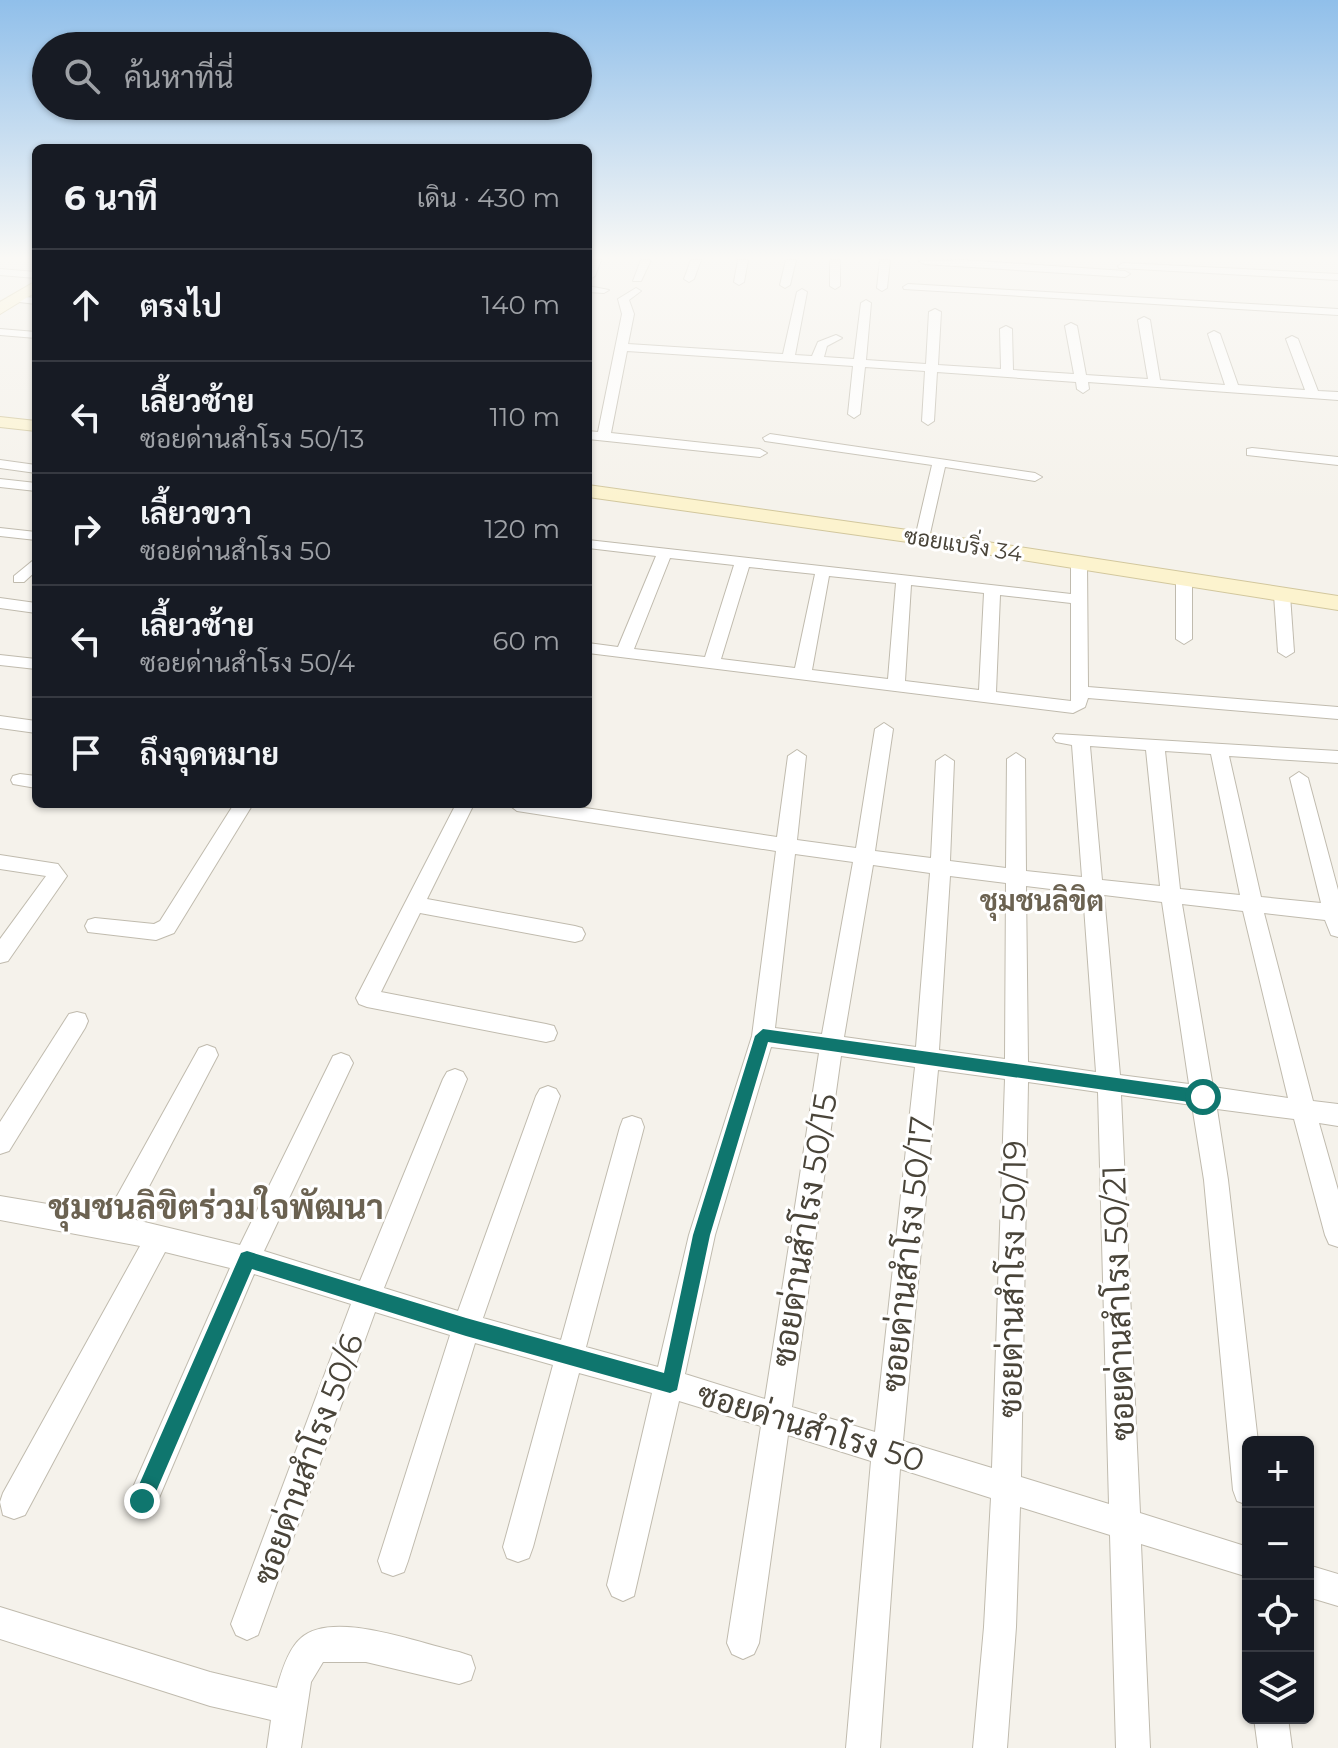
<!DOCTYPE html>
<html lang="th">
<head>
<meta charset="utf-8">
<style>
  :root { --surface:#171b24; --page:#242831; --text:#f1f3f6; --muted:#9ea1a6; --line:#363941 }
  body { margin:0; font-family:Montserrat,Sarabun,sans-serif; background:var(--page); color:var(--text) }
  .controls { position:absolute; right:24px; bottom:24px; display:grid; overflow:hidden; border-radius:12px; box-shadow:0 2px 6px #0004 }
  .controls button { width:72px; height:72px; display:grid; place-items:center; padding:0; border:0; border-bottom:2px solid var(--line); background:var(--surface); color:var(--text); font:40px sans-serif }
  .stop { position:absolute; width:24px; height:24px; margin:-18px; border:6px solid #0f766e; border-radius:50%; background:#fff }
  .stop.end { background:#0f766e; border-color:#fff; box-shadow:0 2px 8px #0008 }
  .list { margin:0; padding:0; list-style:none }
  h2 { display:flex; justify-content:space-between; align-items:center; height:104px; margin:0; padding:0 32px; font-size:34px }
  h2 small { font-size:26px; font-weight:400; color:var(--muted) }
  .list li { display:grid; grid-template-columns:52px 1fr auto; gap:24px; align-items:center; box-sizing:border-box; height:112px; padding:0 32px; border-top:2px solid var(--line) }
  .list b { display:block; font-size:30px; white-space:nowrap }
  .list p { margin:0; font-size:26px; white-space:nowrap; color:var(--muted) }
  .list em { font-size:26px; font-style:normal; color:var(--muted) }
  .icon { flex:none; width:44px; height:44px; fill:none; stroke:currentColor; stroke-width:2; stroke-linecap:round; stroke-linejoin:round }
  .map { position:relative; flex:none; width:1338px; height:1748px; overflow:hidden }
  .search { position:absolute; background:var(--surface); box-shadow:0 2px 6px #0004; left:32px; top:32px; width:560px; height:88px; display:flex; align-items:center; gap:20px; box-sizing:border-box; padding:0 28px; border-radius:44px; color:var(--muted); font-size:30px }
  .panel { position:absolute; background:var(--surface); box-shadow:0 2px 6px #0004; left:32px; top:144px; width:560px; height:664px; border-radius:12px }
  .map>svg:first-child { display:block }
</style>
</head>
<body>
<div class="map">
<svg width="1338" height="1748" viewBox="0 0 1338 1748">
  <rect width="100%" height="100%" fill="#f5f2eb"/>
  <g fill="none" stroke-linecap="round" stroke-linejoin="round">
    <defs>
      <g id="street">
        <polygon points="591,260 601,260 595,276 590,279 588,268"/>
        <polygon points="641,260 651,260 641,281 633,281"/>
        <polygon points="691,260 701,260 694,279 689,282 684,279"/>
        <polygon points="738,260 748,260 744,282 739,285 734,282"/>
        <polygon points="786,260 796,260 790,285 785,288 780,285"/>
        <polygon points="830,260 840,260 840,286 835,289 830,286"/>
        <polygon points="880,260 890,260 887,288 882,291 877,288"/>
        <polygon points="963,260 1125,271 1130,274 1125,277 924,264 919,261"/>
        <polygon points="1123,263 1338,274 1338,280 1119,268 1118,266"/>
        <polygon points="0,269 36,272 36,278 0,275"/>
        <polygon points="908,284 1338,309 1338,315 904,289 903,287"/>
        <polygon points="588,286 609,290 604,293 588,292"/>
        <polygon points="636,288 641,291 629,300 634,314 628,344 783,354 797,292 802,289 807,292 795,355 812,356 818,342 836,335 842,338 827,346 824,357 854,359 861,303 866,300 871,303 866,360 926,364 929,312 935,309 941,312 938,365 1001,369 1000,329 1006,326 1012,329 1013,370 1074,374 1065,326 1071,323 1077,326 1086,375 1148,379 1138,320 1144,317 1150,320 1160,380 1225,385 1208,334 1214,331 1220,334 1238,385 1305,390 1286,339 1292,336 1298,339 1318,391 1338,392 1338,400 1088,382 1089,389 1083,393 1077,389 1076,382 937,372 934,421 928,425 922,421 925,371 865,367 860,414 854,418 848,414 853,366 627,351 611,433 760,449 767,453 760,457 588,439 588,431 598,432 622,314 618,299"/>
        <polygon points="15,296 36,298 36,304 11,301 10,299"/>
        <polygon points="0,329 36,332 36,338 0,335"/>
        <polygon points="770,434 1035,473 1042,477 1035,481 945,467 929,538 922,542 915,538 932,465 765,441 763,438"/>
        <polygon points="1252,448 1338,457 1338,465 1247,455 1247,449"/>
        <polygon points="0,460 36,465 36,473 0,468"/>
        <polygon points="0,479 36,483 36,491 0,487"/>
        <polygon points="0,528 36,532 36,540 0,536"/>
        <path d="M588,540L1071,594V562L1079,557L1087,562L1088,687L1338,707V719L1088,698L1085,707L1073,713L588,653V643L618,647L656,556L588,548ZM670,558L734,565L705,657L634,649ZM749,567L815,574L795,668L721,659ZM829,576L896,583L888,679L812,670ZM911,585L984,593L979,690L905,681ZM1000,595L1071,603V701L996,692Z"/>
        <polygon points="36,558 36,571 24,582 14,582 14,576"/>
        <polygon points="1184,574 1192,579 1192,639 1184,644 1176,639 1176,579"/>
        <polygon points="1282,590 1290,595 1294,652 1286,657 1278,652 1274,595"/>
        <polygon points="0,598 36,603 36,613 0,608"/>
        <polygon points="0,655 36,659 36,669 0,665"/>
        <polygon points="0,716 36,721 36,733 0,728"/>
        <path d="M884,723L893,729L875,851L931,858L936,761L945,755L954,761L950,861L1006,868L1007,759L1016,753L1025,759L1026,871L1082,877L1072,745L1056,742L1053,738L1056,734L1338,751V763L1229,756L1261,897L1321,903L1290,778L1299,772L1308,778L1338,890V937L1331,935L1325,920L1264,913L1313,1101L1338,1104V1126L1319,1123L1338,1190V1247L1329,1244L1325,1235L1294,1119L1217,1109L1228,1180L1258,1442H1248V1505L1237,1501L1233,1490L1204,1180L1192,1105L1121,1095L1140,1513L1248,1547V1577L1141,1544L1150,1748H1116L1110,1535L1020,1507L1016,1627L1007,1748H973L984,1627L991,1498L900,1469L880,1748H846L871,1461L788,1435L759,1643L754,1654L743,1659L732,1654L727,1643L761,1426L679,1401L634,1596L623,1601L612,1596L607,1585L652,1393L579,1373L533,1547L529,1558L518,1562L507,1558L503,1547L553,1365L475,1343L408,1561L404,1572L393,1576L382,1572L378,1561L450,1335L375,1312L258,1635L247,1640L236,1635L231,1624L351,1304L254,1274L153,1512L142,1516L131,1512L127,1501L230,1268L165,1252L25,1515L14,1519L3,1515L0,1502L3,1493L140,1246L0,1220V1196L107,1214L199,1048L207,1045L215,1048L218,1055L132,1219L240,1245L333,1056L341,1053L349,1056L353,1063L264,1251L360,1281L443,1079L447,1072L455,1069L463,1072L467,1079L384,1288L458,1311L536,1096L540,1089L548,1086L556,1089L560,1096L483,1318L561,1340L620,1127L623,1119L632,1116L641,1119L644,1127L586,1347L658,1367L689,1235L752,1036L776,851L517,811L508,804H559L777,837L788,756L797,750L806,756L797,840L856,848L875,729ZM1090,746L1146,750L1160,886L1102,880ZM1165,751L1211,754L1240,895L1180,889ZM795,854L853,862L822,1034L775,1028ZM873,865L930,873L916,1047L844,1037ZM950,876L1006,883L1005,1059L939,1050ZM1026,886L1083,893L1096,1072L1028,1062ZM1104,895L1162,902L1189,1084L1120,1075ZM1182,904L1243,911L1288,1098L1213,1087ZM771,1047L819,1053L765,1399L685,1374L715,1235ZM841,1056L915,1067L875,1432L792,1407ZM938,1070L1005,1079L992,1468L903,1441ZM1028,1082L1098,1092L1109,1504L1021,1477Z"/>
        <polygon points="20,774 36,776 36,788 13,784 11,780 13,776"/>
        <polygon points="234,804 253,804 174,933 156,940 88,932 85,926 88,920 95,918 154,924 160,921"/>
        <polygon points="456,804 474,804 427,899 575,926 582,928 585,934 582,940 575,942 420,913 381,992 546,1024 554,1026 557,1033 554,1040 546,1042 367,1007 359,1004 356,998"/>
        <polygon points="0,855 58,864 67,876 8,961 0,963 0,939 46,876 0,869"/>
        <polygon points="77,1012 85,1014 88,1021 85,1028 9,1151 0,1154 0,1122 69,1014"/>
        <polygon points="1308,1565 1338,1574 1338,1606 1308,1597"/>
        <path d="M0,1607L210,1672L277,1688C281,1673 288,1649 301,1638C333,1609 421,1644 459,1652L471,1656L475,1668L471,1680L459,1684L366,1662H323L311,1682L301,1748H267L271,1720L210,1706L0,1639Z"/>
        <polygon points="1254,1718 1288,1718 1292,1748 1258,1748"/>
      </g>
      <g id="secondary">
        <polygon points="36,281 36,292 0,314 0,302"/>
        <polygon points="0,417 36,421 36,431 0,427"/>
        <polygon points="588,485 922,532 1338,596 1338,610 922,544 588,497"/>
      </g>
    </defs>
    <use href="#street" stroke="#c0bbae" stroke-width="2"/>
    <use href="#secondary" stroke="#d2c79d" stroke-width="2"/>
    <use href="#street" fill="#fff" fill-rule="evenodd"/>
    <use href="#secondary" fill="#fcf3ce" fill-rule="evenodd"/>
  </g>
  <linearGradient id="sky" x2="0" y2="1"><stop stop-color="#90bfea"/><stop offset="0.51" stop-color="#faf9f6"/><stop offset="1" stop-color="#faf9f6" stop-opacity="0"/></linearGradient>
  <rect width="1338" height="505" fill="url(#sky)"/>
  <polygon fill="#0f766e" points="763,1029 1203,1090 1211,1097 1203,1104 768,1042 710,1235 677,1390 670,1393 466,1336 252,1269 149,1508 142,1511 135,1508 132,1501 135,1494 241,1253 247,1251 466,1318 664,1373 693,1235 755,1036"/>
  <g text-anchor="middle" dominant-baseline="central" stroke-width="6" stroke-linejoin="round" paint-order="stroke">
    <g font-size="22" fill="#494439" stroke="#fff">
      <text transform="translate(963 545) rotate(9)">ซอยแบริ่ง 34</text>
    </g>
    <g font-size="28" font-weight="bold" fill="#6b6251" stroke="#fff">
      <text x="1042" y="901">ชุมชนลิขิต</text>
    </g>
    <g font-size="32" fill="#494439" stroke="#fff">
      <text transform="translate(804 1230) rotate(-81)">ซอยด่านสำโรง 50/15</text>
      <text transform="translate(907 1254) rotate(-84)">ซอยด่านสำโรง 50/17</text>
      <text transform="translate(1012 1279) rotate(-89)">ซอยด่านสำโรง 50/19</text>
      <text transform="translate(1118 1303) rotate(-92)">ซอยด่านสำโรง 50/21</text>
      <text transform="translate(811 1427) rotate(17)">ซอยด่านสำโรง 50</text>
      <text transform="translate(308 1459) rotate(-70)">ซอยด่านสำโรง 50/6</text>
    </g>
    <g font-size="34" font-weight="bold" fill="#6b6251" stroke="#fff">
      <text x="216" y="1207">ชุมชนลิขิตร่วมใจพัฒนา</text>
    </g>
  </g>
</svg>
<div class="controls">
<button>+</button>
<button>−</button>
<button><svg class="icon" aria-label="locate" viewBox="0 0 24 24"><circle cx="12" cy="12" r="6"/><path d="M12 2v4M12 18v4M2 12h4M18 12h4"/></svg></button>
<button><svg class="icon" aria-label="layers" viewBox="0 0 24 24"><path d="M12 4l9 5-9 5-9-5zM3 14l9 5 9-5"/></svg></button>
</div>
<div class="stop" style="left:1203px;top:1097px"></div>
<div class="stop end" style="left:142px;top:1501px"></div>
<div class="search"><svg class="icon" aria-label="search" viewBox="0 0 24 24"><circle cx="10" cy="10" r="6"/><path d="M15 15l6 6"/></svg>ค้นหาที่นี่</div>
<section class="panel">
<h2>6 นาที<small>เดิน · 430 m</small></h2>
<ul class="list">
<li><svg class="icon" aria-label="ahead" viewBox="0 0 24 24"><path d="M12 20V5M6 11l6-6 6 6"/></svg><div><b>ตรงไป</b></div><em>140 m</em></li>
<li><svg class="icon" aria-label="left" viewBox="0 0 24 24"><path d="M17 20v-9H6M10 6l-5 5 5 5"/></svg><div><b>เลี้ยวซ้าย</b><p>ซอยด่านสำโรง 50/13</p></div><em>110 m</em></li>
<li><svg class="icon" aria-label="right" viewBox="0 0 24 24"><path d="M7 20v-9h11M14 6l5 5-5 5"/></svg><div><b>เลี้ยวขวา</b><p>ซอยด่านสำโรง 50</p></div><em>120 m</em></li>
<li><svg class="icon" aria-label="left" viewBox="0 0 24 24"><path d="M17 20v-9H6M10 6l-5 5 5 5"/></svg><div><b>เลี้ยวซ้าย</b><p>ซอยด่านสำโรง 50/4</p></div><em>60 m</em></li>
<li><svg class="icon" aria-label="arrive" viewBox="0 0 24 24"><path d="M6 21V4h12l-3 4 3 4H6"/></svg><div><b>ถึงจุดหมาย</b></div></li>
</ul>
</section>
</div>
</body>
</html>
